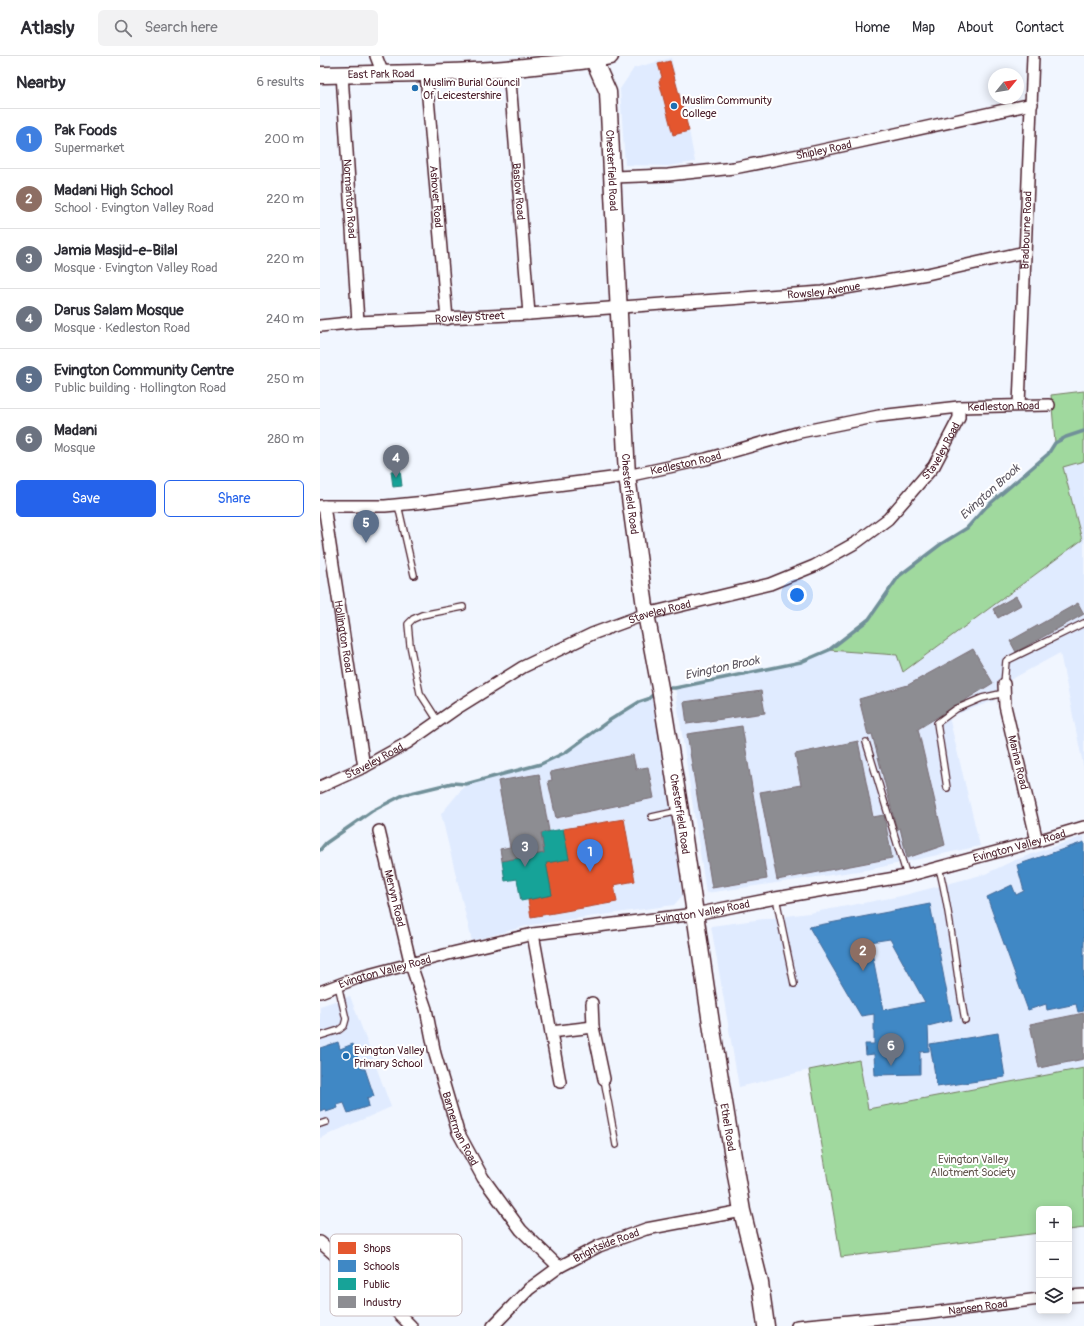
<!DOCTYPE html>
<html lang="en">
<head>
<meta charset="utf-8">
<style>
  :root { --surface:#fff; --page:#f2f2f3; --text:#2b2b33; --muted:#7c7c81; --line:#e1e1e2; --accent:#2563eb }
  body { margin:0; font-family:Pangolin,sans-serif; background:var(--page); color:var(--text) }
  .controls { position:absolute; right:12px; bottom:12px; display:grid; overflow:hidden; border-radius:6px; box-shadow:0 2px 10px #0003 }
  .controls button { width:36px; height:36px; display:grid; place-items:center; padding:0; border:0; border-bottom:1px solid var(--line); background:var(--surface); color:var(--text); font:20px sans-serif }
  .compass { position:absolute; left:668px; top:12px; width:36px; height:36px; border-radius:50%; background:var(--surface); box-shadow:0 2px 10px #0003; rotate:60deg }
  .you { position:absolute; left:477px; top:539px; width:14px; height:14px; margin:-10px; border:3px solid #fff; border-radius:50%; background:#1a73e8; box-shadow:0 0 0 6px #1a73e833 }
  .badge { display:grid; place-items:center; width:26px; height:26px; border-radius:50%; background:var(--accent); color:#fff; font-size:13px; font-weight:700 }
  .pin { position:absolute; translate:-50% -33px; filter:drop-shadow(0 1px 2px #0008) }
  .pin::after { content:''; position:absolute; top:21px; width:14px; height:12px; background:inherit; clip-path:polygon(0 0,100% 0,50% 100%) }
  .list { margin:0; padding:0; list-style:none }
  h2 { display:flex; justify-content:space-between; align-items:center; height:52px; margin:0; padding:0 16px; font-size:17px }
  h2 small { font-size:13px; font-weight:400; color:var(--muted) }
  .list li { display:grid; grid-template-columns:26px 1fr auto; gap:12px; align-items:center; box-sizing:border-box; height:60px; padding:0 16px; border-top:1px solid var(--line) }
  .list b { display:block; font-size:15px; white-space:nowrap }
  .list p { margin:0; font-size:13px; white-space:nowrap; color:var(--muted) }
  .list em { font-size:13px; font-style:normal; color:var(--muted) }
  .actions { display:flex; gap:8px; padding:12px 16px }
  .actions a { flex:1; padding:9px 0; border:1px solid var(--accent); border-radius:6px; text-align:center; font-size:14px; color:var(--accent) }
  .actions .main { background:var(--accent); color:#fff }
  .icon { flex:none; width:22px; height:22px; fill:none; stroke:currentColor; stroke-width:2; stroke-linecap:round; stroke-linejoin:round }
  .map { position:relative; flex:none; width:764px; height:1270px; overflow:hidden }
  header { display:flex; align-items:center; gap:24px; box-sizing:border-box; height:56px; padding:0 20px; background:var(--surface); border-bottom:1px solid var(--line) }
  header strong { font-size:19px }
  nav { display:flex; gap:22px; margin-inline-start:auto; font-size:14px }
  .search { width:280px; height:36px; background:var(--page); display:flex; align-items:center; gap:10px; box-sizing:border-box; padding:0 14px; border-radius:6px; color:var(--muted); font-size:15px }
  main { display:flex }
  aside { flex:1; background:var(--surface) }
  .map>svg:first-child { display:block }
</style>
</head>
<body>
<header>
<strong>Atlasly</strong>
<div class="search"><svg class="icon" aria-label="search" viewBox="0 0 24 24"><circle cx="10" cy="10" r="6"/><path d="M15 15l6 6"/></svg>Search here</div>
<nav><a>Home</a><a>Map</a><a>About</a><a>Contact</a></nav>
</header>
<main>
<aside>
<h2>Nearby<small>6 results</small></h2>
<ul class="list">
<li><span class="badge" style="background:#3f7fe0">1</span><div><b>Pak Foods</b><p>Supermarket</p></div><em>200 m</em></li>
<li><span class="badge" style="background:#8d6e63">2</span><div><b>Madani High School</b><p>School · Evington Valley Road</p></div><em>220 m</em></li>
<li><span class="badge" style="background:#6b7280">3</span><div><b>Jamia Masjid-e-Bilal</b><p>Mosque · Evington Valley Road</p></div><em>220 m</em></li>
<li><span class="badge" style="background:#6b7280">4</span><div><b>Darus Salam Mosque</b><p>Mosque · Kedleston Road</p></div><em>240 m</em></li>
<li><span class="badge" style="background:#5c6f8a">5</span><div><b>Evington Community Centre</b><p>Public building · Hollington Road</p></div><em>250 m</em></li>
<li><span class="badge" style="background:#6b7280">6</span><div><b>Madani</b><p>Mosque</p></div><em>280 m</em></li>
</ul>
<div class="actions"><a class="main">Save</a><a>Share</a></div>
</aside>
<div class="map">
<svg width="764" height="1270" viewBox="0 0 764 1270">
  <rect width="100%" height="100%" fill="#f1f6ff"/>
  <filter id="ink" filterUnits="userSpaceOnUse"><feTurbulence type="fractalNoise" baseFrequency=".025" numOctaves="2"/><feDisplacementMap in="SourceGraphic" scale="8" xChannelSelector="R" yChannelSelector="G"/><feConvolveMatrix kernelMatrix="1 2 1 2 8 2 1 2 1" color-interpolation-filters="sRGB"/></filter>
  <g filter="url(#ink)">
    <g fill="#e0ebff">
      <polygon points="351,2 369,75 375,106 348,110 305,109 300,33 314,12"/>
      <polygon points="764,405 764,713 740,597 681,629 673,645 629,661 660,790 552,813 386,837 355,632 481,606 509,594 578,599 584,616 762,484 743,410"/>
      <polygon points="335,642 351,744 362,840 354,849 210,869 152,885 121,758 146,728 221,708 246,696 290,664 319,646 328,643"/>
      <polygon points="764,780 764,1012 548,1053 539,1004 489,1014 419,1031 391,870 489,857 581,840 665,818 695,804"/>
      <polygon points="30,940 71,1051 0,1082 0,950"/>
    </g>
    <g fill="#a0d99e" stroke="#757c64">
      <polygon points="764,335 764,405 743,411 762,484 583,616 577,599 509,594 549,563 579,520 621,488 647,472 665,452 728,398 735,387 731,339"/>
      <polygon points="539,1004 548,1053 764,1012 764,1172 749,1174 749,1153 719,1153 719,1177 521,1201 489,1014"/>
    </g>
    <g fill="#e4572e" stroke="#b6462d">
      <polygon points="350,5 369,75 353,79 339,25 342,21 338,8"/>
      <polygon points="304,763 315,825 294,829 297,846 211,861 208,844 232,839 226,807 249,803 243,773"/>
    </g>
    <g fill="#3f88c5" stroke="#426897" fill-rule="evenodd">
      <polygon points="764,786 764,955 758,956 756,948 727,954 726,948 708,954 667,841 692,829 696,839 704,835 697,809"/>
      <path d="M610,848L632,964L608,970L609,995L600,996V1018L555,1019L554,998L546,999L545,988H554V958L541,960L489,871ZM570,883L605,946L563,954L550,886Z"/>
      <polygon points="678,977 685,1021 617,1031 610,988"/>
      <polygon points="18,986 20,993 33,988 42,1013 45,1013 54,1040 47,1042 49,1050 28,1057 24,1047 17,1049 18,1052 6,1056 5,1053 0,1055 0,992"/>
    </g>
    <g fill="#17a398" stroke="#267b77">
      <polygon points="80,414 82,430 73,431 71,415"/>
      <polygon points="243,773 249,803 226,807 232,839 201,845 197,823 185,825 182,805 224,797 221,777"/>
    </g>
    <g fill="#8d8d92" stroke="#796c73">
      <polygon points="696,540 701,549 678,562 673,553"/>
      <polygon points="758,547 764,558 696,596 690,585"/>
      <polygon points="653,593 673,627 598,673 625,789 587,802 580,772 577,774 552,678 548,679 539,643 588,629"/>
      <polygon points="441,635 445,657 367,668 364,646"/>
      <polygon points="422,670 447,823 392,832 367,678"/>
      <polygon points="538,685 553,761 564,759 572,802 457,824 440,736 481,729 475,698"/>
      <polygon points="313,699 316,713 328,711 334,742 236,762 228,725 232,724 230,716"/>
      <polygon points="219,718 229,775 221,777 224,797 182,805 180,793 190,791 178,725"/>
      <polygon points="764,957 764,1003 719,1012 710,968"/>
    </g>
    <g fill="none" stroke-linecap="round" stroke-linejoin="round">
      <g stroke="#719099" stroke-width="3.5">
        <polyline points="345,632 355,632 481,606 509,594 549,563 579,520 621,488 647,472 665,452 728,398 735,387 746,381 764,375"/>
        <polyline points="0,794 6,787 52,755 83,739 132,727 146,728 221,708 246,696 290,664 319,646 328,643 336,636"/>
      </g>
      <defs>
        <g id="lane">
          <polyline points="78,449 94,519"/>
          <polyline points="684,628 686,605 764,567"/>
          <polyline points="118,665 100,637 90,589 88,568 93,563 102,559 143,551"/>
          <polyline points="546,686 587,820"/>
          <polyline points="627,732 617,667 636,653 662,642 684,637"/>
          <polyline points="332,761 359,755"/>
          <path d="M619,812C632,862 635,913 645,964"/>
          <polyline points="456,842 474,928"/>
          <polyline points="0,980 19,974 24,970 26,963 18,929"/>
          <polyline points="284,1023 296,1089"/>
          <polyline points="0,1068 6,1066"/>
        </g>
        <g id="street">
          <polyline points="56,0 63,18"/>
          <path id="s1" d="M189,13L209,258"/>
          <path id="s2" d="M22,18L38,266"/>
          <path id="s3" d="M106,18L127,263"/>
          <path id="s4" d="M293,121L348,119L414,112L494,96L712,48"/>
          <path id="s5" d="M0,270L38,266L209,258L502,236L607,218L705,196"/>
          <path id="s6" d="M699,349L713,0"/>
          <path id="s7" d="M0,450H65L106,446L307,420L386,403L480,376L559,360L639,351L729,349"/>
          <path id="s8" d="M4,450L44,711"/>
          <path id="s9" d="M684,628L685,650L717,785"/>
          <path id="s10" d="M0,731L44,711L87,687L137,652L203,611L272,578L326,558L450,528L494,510L537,486L568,463L614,410L639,362V351"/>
          <path id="s11" d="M59,775L91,909L106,953L115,998L138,1076L163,1122L201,1174L239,1211"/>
          <polyline points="213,878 240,1026"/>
          <path id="s12" d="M0,936L37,922L132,897L213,878L375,858L456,842L587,820L717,785L764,771"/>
          <polyline points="272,947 273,971 284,1023"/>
          <polyline points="231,976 273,971"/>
          <polyline points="0,1186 57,1236 91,1270"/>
          <polyline points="749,1240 764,1239"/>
          <path id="s13" d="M173,1270L209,1233L239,1211L279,1190L326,1173L422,1155"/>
          <path id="s14" d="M477,1270L603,1258L719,1243"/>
        </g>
        <g id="secondary">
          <path id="s15" d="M272,0L288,36L307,420L326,558L340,632L360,755L392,974L422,1155L440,1227L446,1270"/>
          <path id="s16" d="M0,19C75,17 149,18 223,9C246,7 268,5 290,0"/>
        </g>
      </defs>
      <use href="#lane" stroke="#4a1f2b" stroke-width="8"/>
      <use href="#street" stroke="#4a1f2b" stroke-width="14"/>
      <use href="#secondary" stroke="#4a1f2b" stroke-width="19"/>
      <use href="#lane" stroke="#fff" stroke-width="5.5"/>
      <use href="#street" stroke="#fff" stroke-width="11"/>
      <use href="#secondary" stroke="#fff" stroke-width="16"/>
    </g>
  </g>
  <g fill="#1f6fb2" stroke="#fff" stroke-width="1.5">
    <circle cx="95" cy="32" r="4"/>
    <circle cx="354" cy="50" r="4"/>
    <circle cx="26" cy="1000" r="4"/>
  </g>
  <g text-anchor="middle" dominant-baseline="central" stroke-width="4" stroke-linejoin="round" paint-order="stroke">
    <g font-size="11" fill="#4a1f2b" stroke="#fff">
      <text stroke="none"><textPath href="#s16" startOffset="61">East Park Road</textPath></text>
      <text stroke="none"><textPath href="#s4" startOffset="213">Shipley Road</textPath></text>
      <text stroke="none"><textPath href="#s15" startOffset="118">Chesterfield Road</textPath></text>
      <text stroke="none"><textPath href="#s1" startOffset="123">Baslow Road</textPath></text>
      <text stroke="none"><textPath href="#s3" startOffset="123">Ashover Road</textPath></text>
      <text stroke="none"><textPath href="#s2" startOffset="125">Normanton Road</textPath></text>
      <text stroke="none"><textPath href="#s6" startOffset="175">Bradbourne Road</textPath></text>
      <text stroke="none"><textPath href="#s5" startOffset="505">Rowsley Avenue</textPath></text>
      <text stroke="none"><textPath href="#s5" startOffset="150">Rowsley Street</textPath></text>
      <text stroke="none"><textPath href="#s7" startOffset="693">Kedleston Road</textPath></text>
      <text stroke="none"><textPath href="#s10" startOffset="720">Staveley Road</textPath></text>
      <text stroke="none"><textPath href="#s7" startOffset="369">Kedleston Road</textPath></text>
      <text stroke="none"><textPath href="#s15" startOffset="442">Chesterfield Road</textPath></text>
      <text stroke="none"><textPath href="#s10" startOffset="384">Staveley Road</textPath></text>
      <text stroke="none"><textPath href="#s8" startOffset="132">Hollington Road</textPath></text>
      <text stroke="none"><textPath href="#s10" startOffset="60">Staveley Road</textPath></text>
      <text stroke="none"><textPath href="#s9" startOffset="80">Marina Road</textPath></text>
      <text stroke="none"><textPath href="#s15" startOffset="766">Chesterfield Road</textPath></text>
      <text stroke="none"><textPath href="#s12" startOffset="716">Evington Valley Road</textPath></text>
      <text stroke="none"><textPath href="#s11" startOffset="69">Mervyn Road</textPath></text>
      <text stroke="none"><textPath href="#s12" startOffset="392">Evington Valley Road</textPath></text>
      <text stroke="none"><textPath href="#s12" startOffset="68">Evington Valley Road</textPath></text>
      <text stroke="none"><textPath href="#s15" startOffset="1083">Ethel Road</textPath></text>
      <text stroke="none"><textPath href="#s11" startOffset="309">Bannerman Road</textPath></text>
      <text stroke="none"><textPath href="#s13" startOffset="141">Brightside Road</textPath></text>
      <text stroke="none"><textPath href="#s14" startOffset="182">Nansen Road</textPath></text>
    </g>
    <g font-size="11" fill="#4a1f2b" stroke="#fff" text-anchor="start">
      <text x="103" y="26">Muslim Burial Council<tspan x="103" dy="13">Of Leicestershire</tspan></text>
      <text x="362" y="44">Muslim Community<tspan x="362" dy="13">College</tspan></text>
      <text x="34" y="994">Evington Valley<tspan x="34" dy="13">Primary School</tspan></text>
    </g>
    <g font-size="11" fill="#64574e" stroke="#fff">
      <text x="653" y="1103">Evington Valley<tspan x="653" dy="13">Allotment Society</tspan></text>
    </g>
    <g font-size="12" font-style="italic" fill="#5e5862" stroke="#fff">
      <text transform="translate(670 436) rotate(-42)">Evington Brook</text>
      <text transform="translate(402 612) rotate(-12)">Evington Brook</text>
    </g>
  </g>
  <rect x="10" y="1178" width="132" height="82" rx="6" fill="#fff" stroke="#c9bcbf" stroke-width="1"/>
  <rect x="18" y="1186" width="18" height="12" fill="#e4572e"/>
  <rect x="18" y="1204" width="18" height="12" fill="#3f88c5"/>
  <rect x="18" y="1222" width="18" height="12" fill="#17a398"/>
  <rect x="18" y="1240" width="18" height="12" fill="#8d8d92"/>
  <g font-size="11" fill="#4a1f2b">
    <text x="43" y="1196">Shops</text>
    <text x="43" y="1214">Schools</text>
    <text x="43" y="1232">Public</text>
    <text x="43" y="1250">Industry</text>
  </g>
</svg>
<div class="controls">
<button>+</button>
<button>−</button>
<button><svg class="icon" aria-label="layers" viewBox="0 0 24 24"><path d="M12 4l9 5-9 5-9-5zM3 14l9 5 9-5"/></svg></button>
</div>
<svg class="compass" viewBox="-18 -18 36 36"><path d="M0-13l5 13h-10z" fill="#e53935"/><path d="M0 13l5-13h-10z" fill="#7c7c81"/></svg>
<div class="you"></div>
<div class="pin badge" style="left:270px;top:816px;background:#3f7fe0">1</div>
<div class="pin badge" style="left:543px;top:915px;background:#8d6e63">2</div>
<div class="pin badge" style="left:205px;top:811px;background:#6b7280">3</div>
<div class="pin badge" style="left:76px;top:422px;background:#6b7280">4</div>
<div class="pin badge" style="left:46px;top:487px;background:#5c6f8a">5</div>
<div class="pin badge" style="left:571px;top:1010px;background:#6b7280">6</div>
</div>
</main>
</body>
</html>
